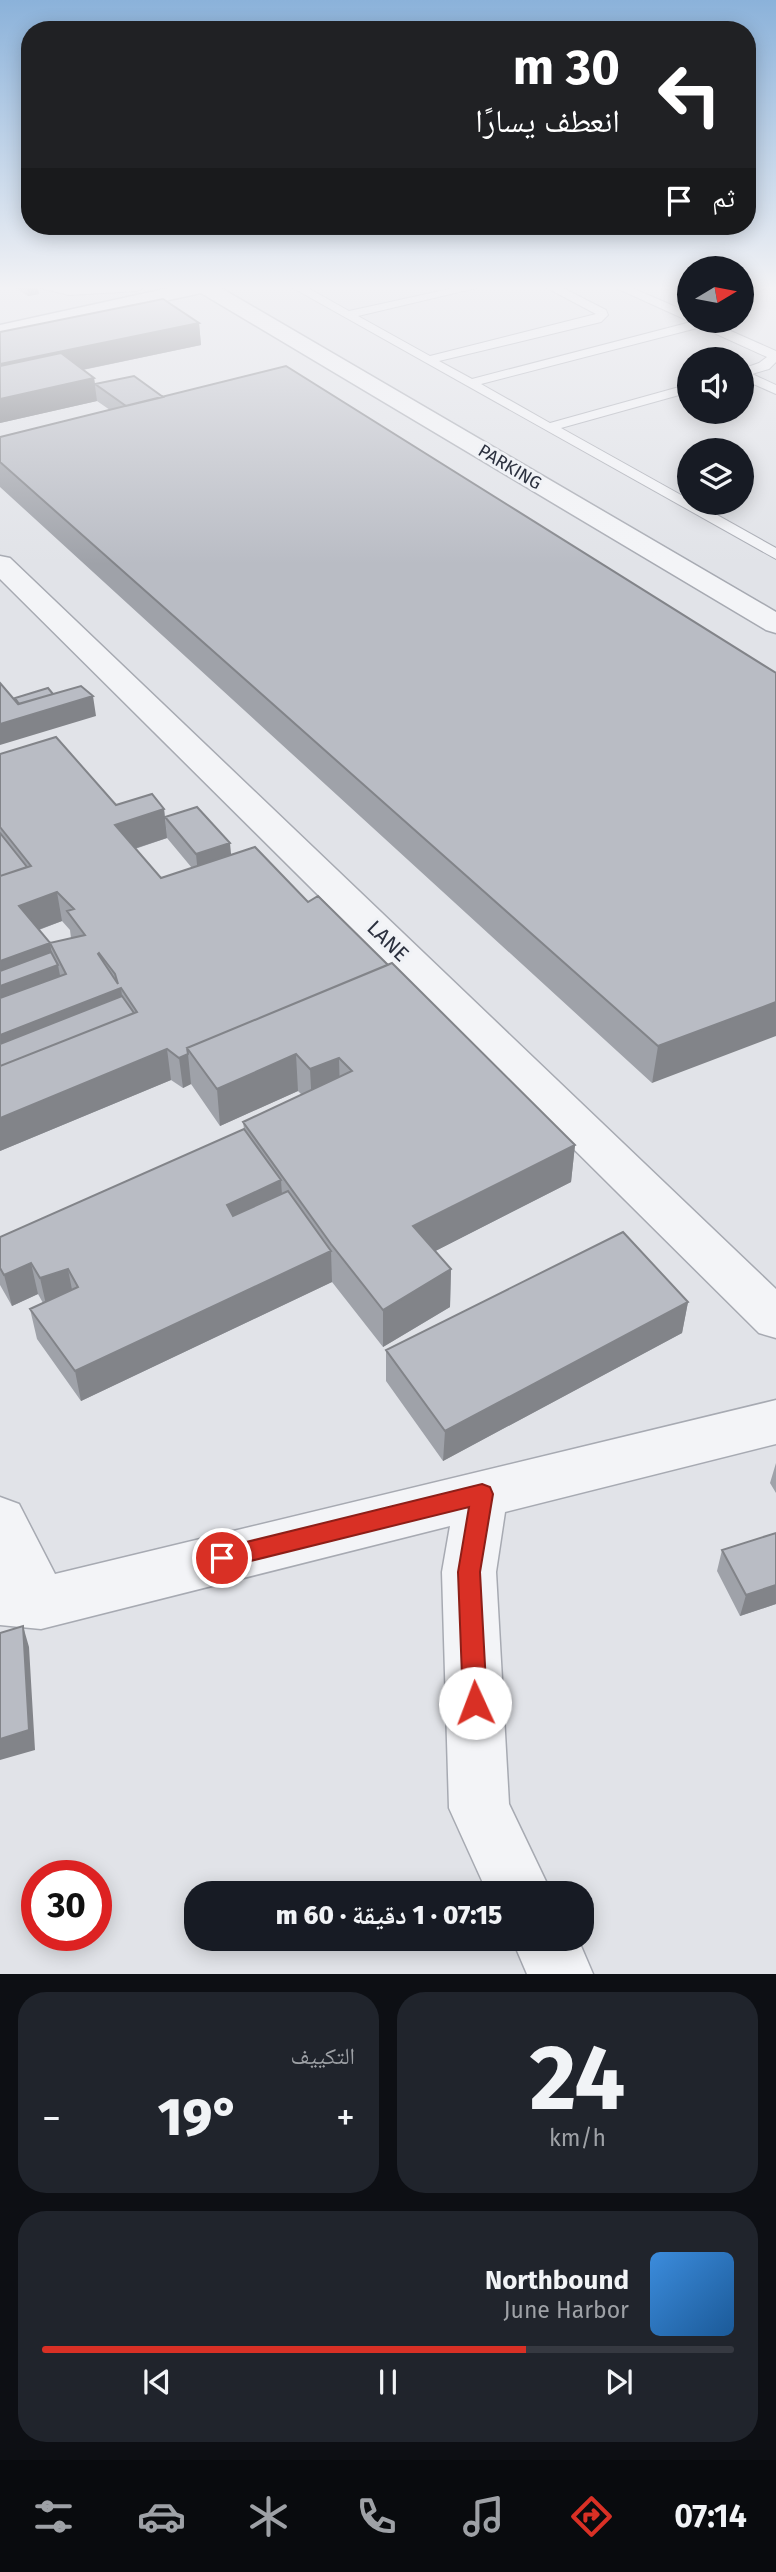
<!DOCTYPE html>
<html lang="ar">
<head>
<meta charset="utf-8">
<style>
  :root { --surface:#171b24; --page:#20242c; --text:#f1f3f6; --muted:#9ea1a6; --line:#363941; --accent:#d93025 }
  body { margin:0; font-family:"Fira Sans","Noto Naskh Arabic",sans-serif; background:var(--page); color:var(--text); direction:rtl; height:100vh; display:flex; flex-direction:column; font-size:26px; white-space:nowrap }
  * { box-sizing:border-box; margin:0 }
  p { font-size:23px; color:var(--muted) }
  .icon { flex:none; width:38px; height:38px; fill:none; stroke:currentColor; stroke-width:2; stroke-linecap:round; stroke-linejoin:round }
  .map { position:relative; height:1974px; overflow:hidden; direction:ltr }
  .panel { display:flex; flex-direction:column; gap:18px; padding:18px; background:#0d0f14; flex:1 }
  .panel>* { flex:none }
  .guide { position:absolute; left:21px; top:21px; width:735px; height:214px; border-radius:28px; box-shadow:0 4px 18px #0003; direction:rtl; background:#202124; color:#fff; overflow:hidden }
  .needle { width:46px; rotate:80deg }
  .tools { position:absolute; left:677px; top:256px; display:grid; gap:14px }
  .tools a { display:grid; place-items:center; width:77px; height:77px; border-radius:50%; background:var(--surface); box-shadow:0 4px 18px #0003; font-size:35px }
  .speed { position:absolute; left:21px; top:1860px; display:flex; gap:14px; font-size:35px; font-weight:700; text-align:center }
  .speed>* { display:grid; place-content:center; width:91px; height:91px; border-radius:50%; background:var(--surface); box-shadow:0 4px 18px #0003; line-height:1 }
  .speed .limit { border:10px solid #d22; background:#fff; color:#111 }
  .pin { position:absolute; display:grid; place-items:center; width:60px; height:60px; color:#fff; margin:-30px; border:4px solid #fff; border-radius:50%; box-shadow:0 2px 7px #0007 }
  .me { position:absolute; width:77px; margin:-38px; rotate:358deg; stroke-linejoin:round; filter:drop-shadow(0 0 5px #0008) }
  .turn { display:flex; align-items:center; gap:24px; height:147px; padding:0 21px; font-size:32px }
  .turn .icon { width:91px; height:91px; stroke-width:2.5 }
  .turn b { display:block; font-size:49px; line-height:60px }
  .then { display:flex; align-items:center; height:66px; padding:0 21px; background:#0003; gap:14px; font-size:26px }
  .big { font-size:52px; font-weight:800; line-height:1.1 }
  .panel .tile { flex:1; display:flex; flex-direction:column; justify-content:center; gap:10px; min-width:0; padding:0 24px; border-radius:28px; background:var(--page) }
  .panel .dial { align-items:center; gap:0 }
  .dial b { font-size:91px; line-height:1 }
  .song { display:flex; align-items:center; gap:21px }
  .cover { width:84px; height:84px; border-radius:10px; background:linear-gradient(135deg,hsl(210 70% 55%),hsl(210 70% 35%)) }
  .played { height:7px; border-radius:4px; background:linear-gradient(90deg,var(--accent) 70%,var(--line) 70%) }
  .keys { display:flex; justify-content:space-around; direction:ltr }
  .heat { display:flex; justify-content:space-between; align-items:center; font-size:38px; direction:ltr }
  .panel .tiles { flex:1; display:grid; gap:18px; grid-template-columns:1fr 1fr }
  .tile:last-child { grid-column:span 2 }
  .trip { position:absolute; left:184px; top:1881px; width:410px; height:70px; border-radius:28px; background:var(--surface); box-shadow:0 4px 18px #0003; font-weight:800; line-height:70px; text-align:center; direction:rtl }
  .dock { display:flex; height:112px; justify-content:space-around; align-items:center; background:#090b0e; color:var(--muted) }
  .dock .icon { width:49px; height:49px }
  .dock .active { color:var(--accent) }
  .dock b { font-size:32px; color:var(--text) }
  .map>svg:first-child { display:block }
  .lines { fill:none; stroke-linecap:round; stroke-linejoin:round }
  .service-casing { stroke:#a7aab2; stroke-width:2 }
  .minor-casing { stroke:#a7aab2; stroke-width:3 }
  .service { fill:#f3f4f7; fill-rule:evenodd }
  .minor { fill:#f3f4f7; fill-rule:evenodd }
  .wall { fill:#9fa2a9; fill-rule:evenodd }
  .shaded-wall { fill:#828489 }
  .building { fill:#b9bcc4; stroke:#828489; stroke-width:2; fill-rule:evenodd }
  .route { fill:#d93025; stroke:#8d1f18; stroke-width:2 }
  .labels { text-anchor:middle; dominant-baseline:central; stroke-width:6; stroke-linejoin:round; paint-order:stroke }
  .far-street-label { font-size:18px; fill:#2b303e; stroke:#f0f2f6 }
  .street-label { font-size:21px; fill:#2b303e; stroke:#f0f2f6 }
</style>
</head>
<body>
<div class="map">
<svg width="776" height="1974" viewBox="0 0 776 1974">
  <rect width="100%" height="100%" fill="#e1e3e8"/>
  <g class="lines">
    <defs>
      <path id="service" d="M41,288H143L137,291L69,295Z
        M293,288H308L349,311L454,288H476L358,316L430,356L596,314L547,288H563L606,310L608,315L601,322L439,361L472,379L691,322L616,288H632L690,313V320H706L776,351V362L769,369L752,374L776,385V394L742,379V369L759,363L767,357L701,327L481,384L550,423L690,384V392L561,428L690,500V502H694L776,548V559Z
        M764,288L762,290L742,295V289Z"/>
      <path id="minor" d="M169,288H221L776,612V633L766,630L201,293L0,337V325Z
        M0,556L10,558L776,1289V1338L759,1333L0,579Z
        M776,1400V1444L505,1512L496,1572L509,1804L552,1894H488L449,1808L442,1572L450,1526L41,1629L0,1625V1497L19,1504L55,1574Z
        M512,1939H578L593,1974H527Z"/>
    </defs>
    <use href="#service" class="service-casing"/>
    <use href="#minor" class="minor-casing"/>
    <use href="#service" class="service"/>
    <use href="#minor" class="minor"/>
  </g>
  <path class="wall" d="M15,288H38L39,294L28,296Z
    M199,323L201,345L83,370L94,378L95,384L163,397L776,673L652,1083L0,487V437L110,410L97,401L0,423V332Z
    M0,754L116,805L164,809L167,838L135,849L161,878L192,868L167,838L165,817L231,855L308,902L388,965L575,1145L571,1182L435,1251L451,1269L450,1307L383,1347L332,1282L81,1401L37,1339L30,1309L43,1303L38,1294L12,1306L0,1285V1237L244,1129L243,1122L302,1095L298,1091L220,1126L191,1084L183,1088L171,1080L0,1151ZM62,921L70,930L71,938L50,943L39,930Z
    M688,1302L682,1333L443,1461L386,1381V1350Z
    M776,1463V1493L770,1483Z
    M776,1533V1604L740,1616L717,1571L722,1550Z"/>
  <path class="shaded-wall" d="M27,288H38L39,294L28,296Z
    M199,323L201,345L0,387V364Z
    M94,378L97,401L0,423V399Z
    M93,696L96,716L0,745V724Z
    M164,809L167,838L118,854L115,825Z
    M230,843L232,864L198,875L196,854Z
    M57,892L62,921L24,935L19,906Z
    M50,943L54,966L58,965L62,986L0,1009V961Z
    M121,988L125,1018L0,1068V1035Z
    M776,1002V1036L652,1083L658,1046Z
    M167,1049L171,1080L0,1151V1118Z
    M188,1054L191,1084L183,1088L179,1058Z
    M296,1054L298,1091L220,1126L217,1089Z
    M339,1058L340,1095L312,1106L310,1069Z
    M575,1145L571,1182L412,1263L413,1226Z
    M281,1180L283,1210L230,1236L227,1205Z
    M331,1251L332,1282L81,1401L75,1371Z
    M31,1263L38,1294L12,1306L4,1275Z
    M68,1269L74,1300L47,1309L40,1278Z
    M451,1269L450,1307L383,1347V1310Z
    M688,1302L682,1333L443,1461L445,1431Z
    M776,1585V1604L740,1616L746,1595Z
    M23,1626L29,1647L35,1750L0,1760V1739Z"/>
  <path class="building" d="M163,299L199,323L0,364V332Z
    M61,353L94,378L0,399V366Z
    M286,366L776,673V1002L658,1046L0,462V437Z
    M134,376L163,397L126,406L95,384Z
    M0,683L18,704L81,686L93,696L0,724Z
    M48,688L53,694L19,704L15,698Z
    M56,737L116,805L152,794L164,809L115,825L161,878L255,847L308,902L318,896L388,965L187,1048L188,1054L179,1058L167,1049L0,1118V1066L137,1012L121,988L0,1035V998L66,974L50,943L0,961V876L31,866L0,827V754ZM57,892L74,909L67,911L85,935L50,943L19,906ZM99,953L115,974L118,984L98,954Z
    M197,807L230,843L196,854L165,817Z
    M0,833L27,867L0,876Z
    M51,952L58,965L0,986V971Z
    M392,963L575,1145L413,1226L451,1269L383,1310L331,1244L243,1122L352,1071L339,1058L310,1069L296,1054L217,1089L187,1048Z
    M122,996L134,1013L0,1066V1044Z
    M244,1129L281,1180L227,1205L233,1216L288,1191L331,1251L75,1371L30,1309L78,1287L68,1269L40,1278L31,1263L4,1275L0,1268V1237Z
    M623,1232L688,1302L445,1431L386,1350Z
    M776,1533V1585L746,1595L722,1550Z
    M23,1626L29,1730L0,1739V1633Z"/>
  <linearGradient id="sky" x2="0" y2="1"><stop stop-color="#8bb2da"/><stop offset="0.51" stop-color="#f2f2f5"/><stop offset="1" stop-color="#f2f2f5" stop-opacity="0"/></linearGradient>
  <rect width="776" height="564" fill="url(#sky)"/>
  <path class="route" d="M482,1484L490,1487L493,1494L480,1572L487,1703L483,1711L475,1715L466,1711L463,1703L458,1572L469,1507L222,1568L215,1565L211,1558L215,1551L222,1548Z"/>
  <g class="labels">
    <g class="far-street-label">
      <text transform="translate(510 467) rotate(31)">PARKING</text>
    </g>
    <g class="street-label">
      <text transform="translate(388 941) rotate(44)">LANE</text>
    </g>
  </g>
</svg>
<div class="tools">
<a><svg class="needle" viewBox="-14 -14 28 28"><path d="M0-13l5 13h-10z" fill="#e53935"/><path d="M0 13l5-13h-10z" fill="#9ea1a6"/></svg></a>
<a><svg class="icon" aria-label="sound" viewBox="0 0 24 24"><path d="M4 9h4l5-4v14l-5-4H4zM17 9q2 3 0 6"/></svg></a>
<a><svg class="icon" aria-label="layers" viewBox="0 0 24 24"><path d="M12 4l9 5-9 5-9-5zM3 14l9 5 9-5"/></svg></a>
</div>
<div class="speed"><div class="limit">30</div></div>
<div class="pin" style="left:222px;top:1558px;background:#d93025"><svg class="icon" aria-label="arrive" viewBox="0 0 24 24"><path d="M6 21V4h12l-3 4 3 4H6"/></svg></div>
<svg class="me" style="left:475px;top:1703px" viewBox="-20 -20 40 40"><circle r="19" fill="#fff"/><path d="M0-13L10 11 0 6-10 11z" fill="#d93025"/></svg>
<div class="trip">07:15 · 1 دقيقة · 60 m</div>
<div class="guide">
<div class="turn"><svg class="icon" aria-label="left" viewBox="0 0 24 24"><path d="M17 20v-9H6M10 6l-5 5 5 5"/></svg><div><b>30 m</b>انعطف يسارًا</div></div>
<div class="then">ثم<svg class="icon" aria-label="arrive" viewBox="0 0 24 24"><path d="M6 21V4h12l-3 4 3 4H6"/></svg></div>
</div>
</div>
<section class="panel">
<div class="tiles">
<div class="tile dial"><b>24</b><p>km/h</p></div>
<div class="tile"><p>التكييف</p>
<div class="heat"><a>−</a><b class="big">19°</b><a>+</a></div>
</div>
<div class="tile">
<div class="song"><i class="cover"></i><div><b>Northbound</b><p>June Harbor</p></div></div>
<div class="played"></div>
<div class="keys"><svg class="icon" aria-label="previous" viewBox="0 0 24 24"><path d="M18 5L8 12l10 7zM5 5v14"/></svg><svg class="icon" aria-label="pause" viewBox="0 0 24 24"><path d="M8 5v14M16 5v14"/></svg><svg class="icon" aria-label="next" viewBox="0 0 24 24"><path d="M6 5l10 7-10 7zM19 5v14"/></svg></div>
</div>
</div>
</section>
<nav class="dock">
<b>07:14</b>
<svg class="icon active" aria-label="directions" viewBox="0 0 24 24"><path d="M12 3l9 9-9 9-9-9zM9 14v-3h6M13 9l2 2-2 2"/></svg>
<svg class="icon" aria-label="music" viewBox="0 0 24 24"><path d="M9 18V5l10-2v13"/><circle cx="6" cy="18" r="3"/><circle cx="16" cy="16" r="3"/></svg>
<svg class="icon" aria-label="phone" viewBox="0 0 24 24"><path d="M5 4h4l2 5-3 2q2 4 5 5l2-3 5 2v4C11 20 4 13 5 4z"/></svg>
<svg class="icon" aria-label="climate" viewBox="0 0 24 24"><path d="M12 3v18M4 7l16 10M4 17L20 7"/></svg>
<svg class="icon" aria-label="car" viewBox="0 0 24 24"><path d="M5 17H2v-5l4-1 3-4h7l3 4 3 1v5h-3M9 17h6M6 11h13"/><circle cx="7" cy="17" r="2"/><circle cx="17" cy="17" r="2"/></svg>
<svg class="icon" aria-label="filters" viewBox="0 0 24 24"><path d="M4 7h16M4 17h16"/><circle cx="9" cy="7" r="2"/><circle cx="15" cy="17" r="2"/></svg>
</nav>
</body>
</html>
